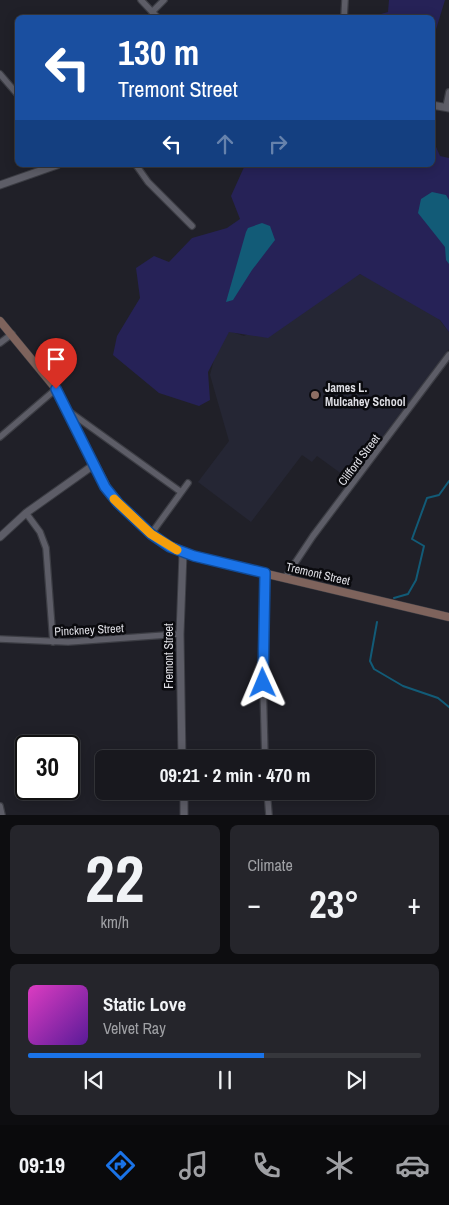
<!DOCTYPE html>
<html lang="en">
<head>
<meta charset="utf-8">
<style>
  :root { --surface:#18181e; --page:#25252b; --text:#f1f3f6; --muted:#9fa0a4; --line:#36373c; --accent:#1a73e8 }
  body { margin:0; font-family:"Archivo Narrow",sans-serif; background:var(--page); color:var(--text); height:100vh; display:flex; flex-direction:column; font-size:19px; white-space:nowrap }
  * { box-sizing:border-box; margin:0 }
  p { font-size:16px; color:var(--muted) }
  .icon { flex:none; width:28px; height:28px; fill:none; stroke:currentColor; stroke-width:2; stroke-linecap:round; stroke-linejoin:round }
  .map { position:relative; height:815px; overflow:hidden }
  .panel { display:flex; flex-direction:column; gap:10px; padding:10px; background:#0d0d10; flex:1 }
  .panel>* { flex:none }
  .top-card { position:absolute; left:15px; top:15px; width:420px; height:152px; border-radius:8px; box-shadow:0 2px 12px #0003,0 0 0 1px var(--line); background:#1a4fa0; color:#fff; overflow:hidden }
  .speed { position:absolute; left:15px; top:735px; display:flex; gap:10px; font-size:25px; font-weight:700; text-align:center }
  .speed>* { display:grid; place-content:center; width:65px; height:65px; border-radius:50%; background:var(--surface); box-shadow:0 2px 12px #0003,0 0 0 1px var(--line); line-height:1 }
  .speed .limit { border:2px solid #111; border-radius:8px; background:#fff; color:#111 }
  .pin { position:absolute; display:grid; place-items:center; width:42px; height:42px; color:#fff; margin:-51px -21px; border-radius:50% 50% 50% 0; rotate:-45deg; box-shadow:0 0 5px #0007 }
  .pin .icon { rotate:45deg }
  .me { position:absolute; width:55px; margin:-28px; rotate:359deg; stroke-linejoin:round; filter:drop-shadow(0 0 4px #0008) }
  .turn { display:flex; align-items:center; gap:18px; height:105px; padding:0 20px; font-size:22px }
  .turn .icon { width:65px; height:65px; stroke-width:2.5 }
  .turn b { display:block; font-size:35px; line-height:42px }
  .lanes { display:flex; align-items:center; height:48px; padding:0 20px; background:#0003; justify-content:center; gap:25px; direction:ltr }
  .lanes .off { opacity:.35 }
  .big { font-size:38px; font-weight:700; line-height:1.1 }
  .panel .tile { flex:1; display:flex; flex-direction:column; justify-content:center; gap:8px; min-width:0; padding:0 18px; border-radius:8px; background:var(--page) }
  .panel .dial { align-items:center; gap:0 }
  .dial b { font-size:65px; line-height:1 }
  .song { display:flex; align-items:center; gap:15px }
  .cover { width:60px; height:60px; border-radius:8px; background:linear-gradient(135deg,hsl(310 70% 55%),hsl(270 70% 35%)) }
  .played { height:5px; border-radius:2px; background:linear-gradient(90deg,var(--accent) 60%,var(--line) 60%) }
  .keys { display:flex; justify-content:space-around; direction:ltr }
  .heat { display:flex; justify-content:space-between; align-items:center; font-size:28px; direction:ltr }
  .panel .tiles { flex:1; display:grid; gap:10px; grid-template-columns:1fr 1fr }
  .tile:last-child { grid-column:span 2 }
  .trip { position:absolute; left:95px; top:750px; width:280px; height:50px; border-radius:8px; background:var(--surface); box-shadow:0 2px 12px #0003,0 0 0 1px var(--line); font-weight:700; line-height:50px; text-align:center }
  .tab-bar { display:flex; height:80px; justify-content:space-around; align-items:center; background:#0a0a0c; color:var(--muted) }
  .tab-bar .icon { width:35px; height:35px }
  .tab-bar .active { color:var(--accent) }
  .tab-bar b { font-size:22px; color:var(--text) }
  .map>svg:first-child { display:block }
  .built { fill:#252634 }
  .green { fill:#262257 }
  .water { fill:#125b77 }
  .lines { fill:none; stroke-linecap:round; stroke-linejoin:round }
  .stream { stroke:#125b77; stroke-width:2 }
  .minor-casing { stroke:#3c3d44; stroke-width:8 }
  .tertiary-casing { stroke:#3c3d44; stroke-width:9 }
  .secondary-casing { stroke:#3c3d44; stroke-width:9 }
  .minor { stroke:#5d5d67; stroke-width:5.5 }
  .tertiary { stroke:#5d5d67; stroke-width:7 }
  .secondary { stroke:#7e635c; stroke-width:8 }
  .route-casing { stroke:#114b97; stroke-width:12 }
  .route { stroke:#1a73e8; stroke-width:9 }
  .slow { stroke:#f59e0b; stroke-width:9 }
  .education-dot { fill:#8d6e63; stroke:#0a0a0e; stroke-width:2 }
  .labels { text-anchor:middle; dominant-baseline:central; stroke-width:5; stroke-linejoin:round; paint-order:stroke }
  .poi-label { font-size:12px; font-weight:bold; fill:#dfdfe5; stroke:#0a0a0e; text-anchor:start }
  .street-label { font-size:12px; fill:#dfdfe5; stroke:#0a0a0e }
</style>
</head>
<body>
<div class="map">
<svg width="449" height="815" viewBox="0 0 449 815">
  <rect width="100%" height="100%" fill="#202028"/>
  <path class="built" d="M360,274L430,308L449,332V349L350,480L317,456L312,462L302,455L251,522L198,482L229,441L210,375L216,352L229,331L244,336L307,306Z"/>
  <path class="green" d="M389,0H445L434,36L432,18L381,17V14L388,12Z
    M433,140L440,156L449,158V332L440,320L360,274L268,338L229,332L208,372L210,400L199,406L159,393L113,355L117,336L140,298L136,268L154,256L169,262L192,238L227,228L240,219L231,196L245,165H432Z"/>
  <path class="water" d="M432,192L446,195L449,200V264L446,260L445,247L418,213L421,199Z
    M262,223L270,226L275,240L252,270L233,300L226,302L246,232L248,228Z"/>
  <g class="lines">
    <path class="stream" d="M394,598L408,594L416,580L424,546L412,539L427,498L439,495L449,481
      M377,622L370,661L374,669L403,686L438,698L449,707"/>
    <defs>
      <path id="minor" d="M141,0L158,18
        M152,12L164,0
        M344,18L345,0
        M0,74L18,95
        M446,107L449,92
        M136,165L148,182L192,226
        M0,343L12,334
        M67,410L181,492
        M0,437L56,389
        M26,513L40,532L46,548L53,642
        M151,534L188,483
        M265,573L262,646L265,759
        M285,578L313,536L449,355
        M0,639L68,642L180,634
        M267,791L269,815
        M0,806L2,815"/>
      <path id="tertiary" d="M432,105L449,108
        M0,185L57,165
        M0,537L26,513L95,464
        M182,759L180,634L183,553
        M184,791V815"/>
      <path id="secondary" d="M0,321L56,389L111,495L133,518L160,541L199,558L449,617"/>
    </defs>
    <use href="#minor" class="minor-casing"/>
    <use href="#tertiary" class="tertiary-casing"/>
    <use href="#secondary" class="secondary-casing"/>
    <use href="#minor" class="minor"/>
    <use href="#tertiary" class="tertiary"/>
    <use href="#secondary" class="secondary"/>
  </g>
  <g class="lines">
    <defs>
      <path id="route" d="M56,389L105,487L118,503L151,534L170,547L194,556L265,573L263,683"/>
    </defs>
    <use href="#route" class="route-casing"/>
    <use href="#route" class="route"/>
    <path class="slow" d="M114,499L151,534L177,550"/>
  </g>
  <circle class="education-dot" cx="315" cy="395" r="5"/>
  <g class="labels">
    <g class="poi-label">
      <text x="325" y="388">James L.<tspan x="325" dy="14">Mulcahey School</tspan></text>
    </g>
    <g class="street-label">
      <text transform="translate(359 460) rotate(-53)">Clifford Street</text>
      <text transform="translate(318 574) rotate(13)">Tremont Street</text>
      <text transform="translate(89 630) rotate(-3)">Pinckney Street</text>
      <text transform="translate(169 656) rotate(-90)">Fremont Street</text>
    </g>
  </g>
</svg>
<div class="speed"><div class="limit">30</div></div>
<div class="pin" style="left:56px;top:389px;background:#d93025"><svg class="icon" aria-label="arrive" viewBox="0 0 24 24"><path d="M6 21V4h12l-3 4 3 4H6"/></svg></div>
<svg class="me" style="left:263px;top:683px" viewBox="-20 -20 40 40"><path d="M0-17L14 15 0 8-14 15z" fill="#1a73e8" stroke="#fff" stroke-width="4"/></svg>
<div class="trip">09:21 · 2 min · 470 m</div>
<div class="top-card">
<div class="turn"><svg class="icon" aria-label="left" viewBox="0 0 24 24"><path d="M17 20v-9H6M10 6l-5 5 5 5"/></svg><div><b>130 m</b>Tremont Street</div></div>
<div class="lanes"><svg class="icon" aria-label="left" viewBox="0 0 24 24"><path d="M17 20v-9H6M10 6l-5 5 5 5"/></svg><svg class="icon off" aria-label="ahead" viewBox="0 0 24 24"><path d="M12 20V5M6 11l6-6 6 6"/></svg><svg class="icon off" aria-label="right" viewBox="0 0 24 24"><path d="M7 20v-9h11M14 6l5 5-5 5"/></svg></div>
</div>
</div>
<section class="panel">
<div class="tiles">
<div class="tile dial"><b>22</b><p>km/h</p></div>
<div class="tile"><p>Climate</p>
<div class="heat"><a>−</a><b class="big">23°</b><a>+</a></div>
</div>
<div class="tile">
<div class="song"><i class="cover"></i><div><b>Static Love</b><p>Velvet Ray</p></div></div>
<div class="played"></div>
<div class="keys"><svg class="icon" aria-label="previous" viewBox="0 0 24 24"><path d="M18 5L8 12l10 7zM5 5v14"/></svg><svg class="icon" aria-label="pause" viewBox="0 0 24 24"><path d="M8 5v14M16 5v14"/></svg><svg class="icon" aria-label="next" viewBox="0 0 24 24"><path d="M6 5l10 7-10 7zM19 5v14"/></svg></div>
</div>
</div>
</section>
<nav class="tab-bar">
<b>09:19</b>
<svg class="icon active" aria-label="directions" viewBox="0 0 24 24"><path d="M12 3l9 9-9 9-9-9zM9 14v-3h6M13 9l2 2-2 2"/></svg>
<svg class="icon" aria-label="music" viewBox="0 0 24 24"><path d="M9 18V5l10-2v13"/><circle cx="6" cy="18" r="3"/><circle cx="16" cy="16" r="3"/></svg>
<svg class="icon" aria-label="phone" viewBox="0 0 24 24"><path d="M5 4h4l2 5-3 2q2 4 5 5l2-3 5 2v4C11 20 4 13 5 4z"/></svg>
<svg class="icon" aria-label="climate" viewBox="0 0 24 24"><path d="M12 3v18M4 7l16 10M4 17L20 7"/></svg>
<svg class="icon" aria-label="car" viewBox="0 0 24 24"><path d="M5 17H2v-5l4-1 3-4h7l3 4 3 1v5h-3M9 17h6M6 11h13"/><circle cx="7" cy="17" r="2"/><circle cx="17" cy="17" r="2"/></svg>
</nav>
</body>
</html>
